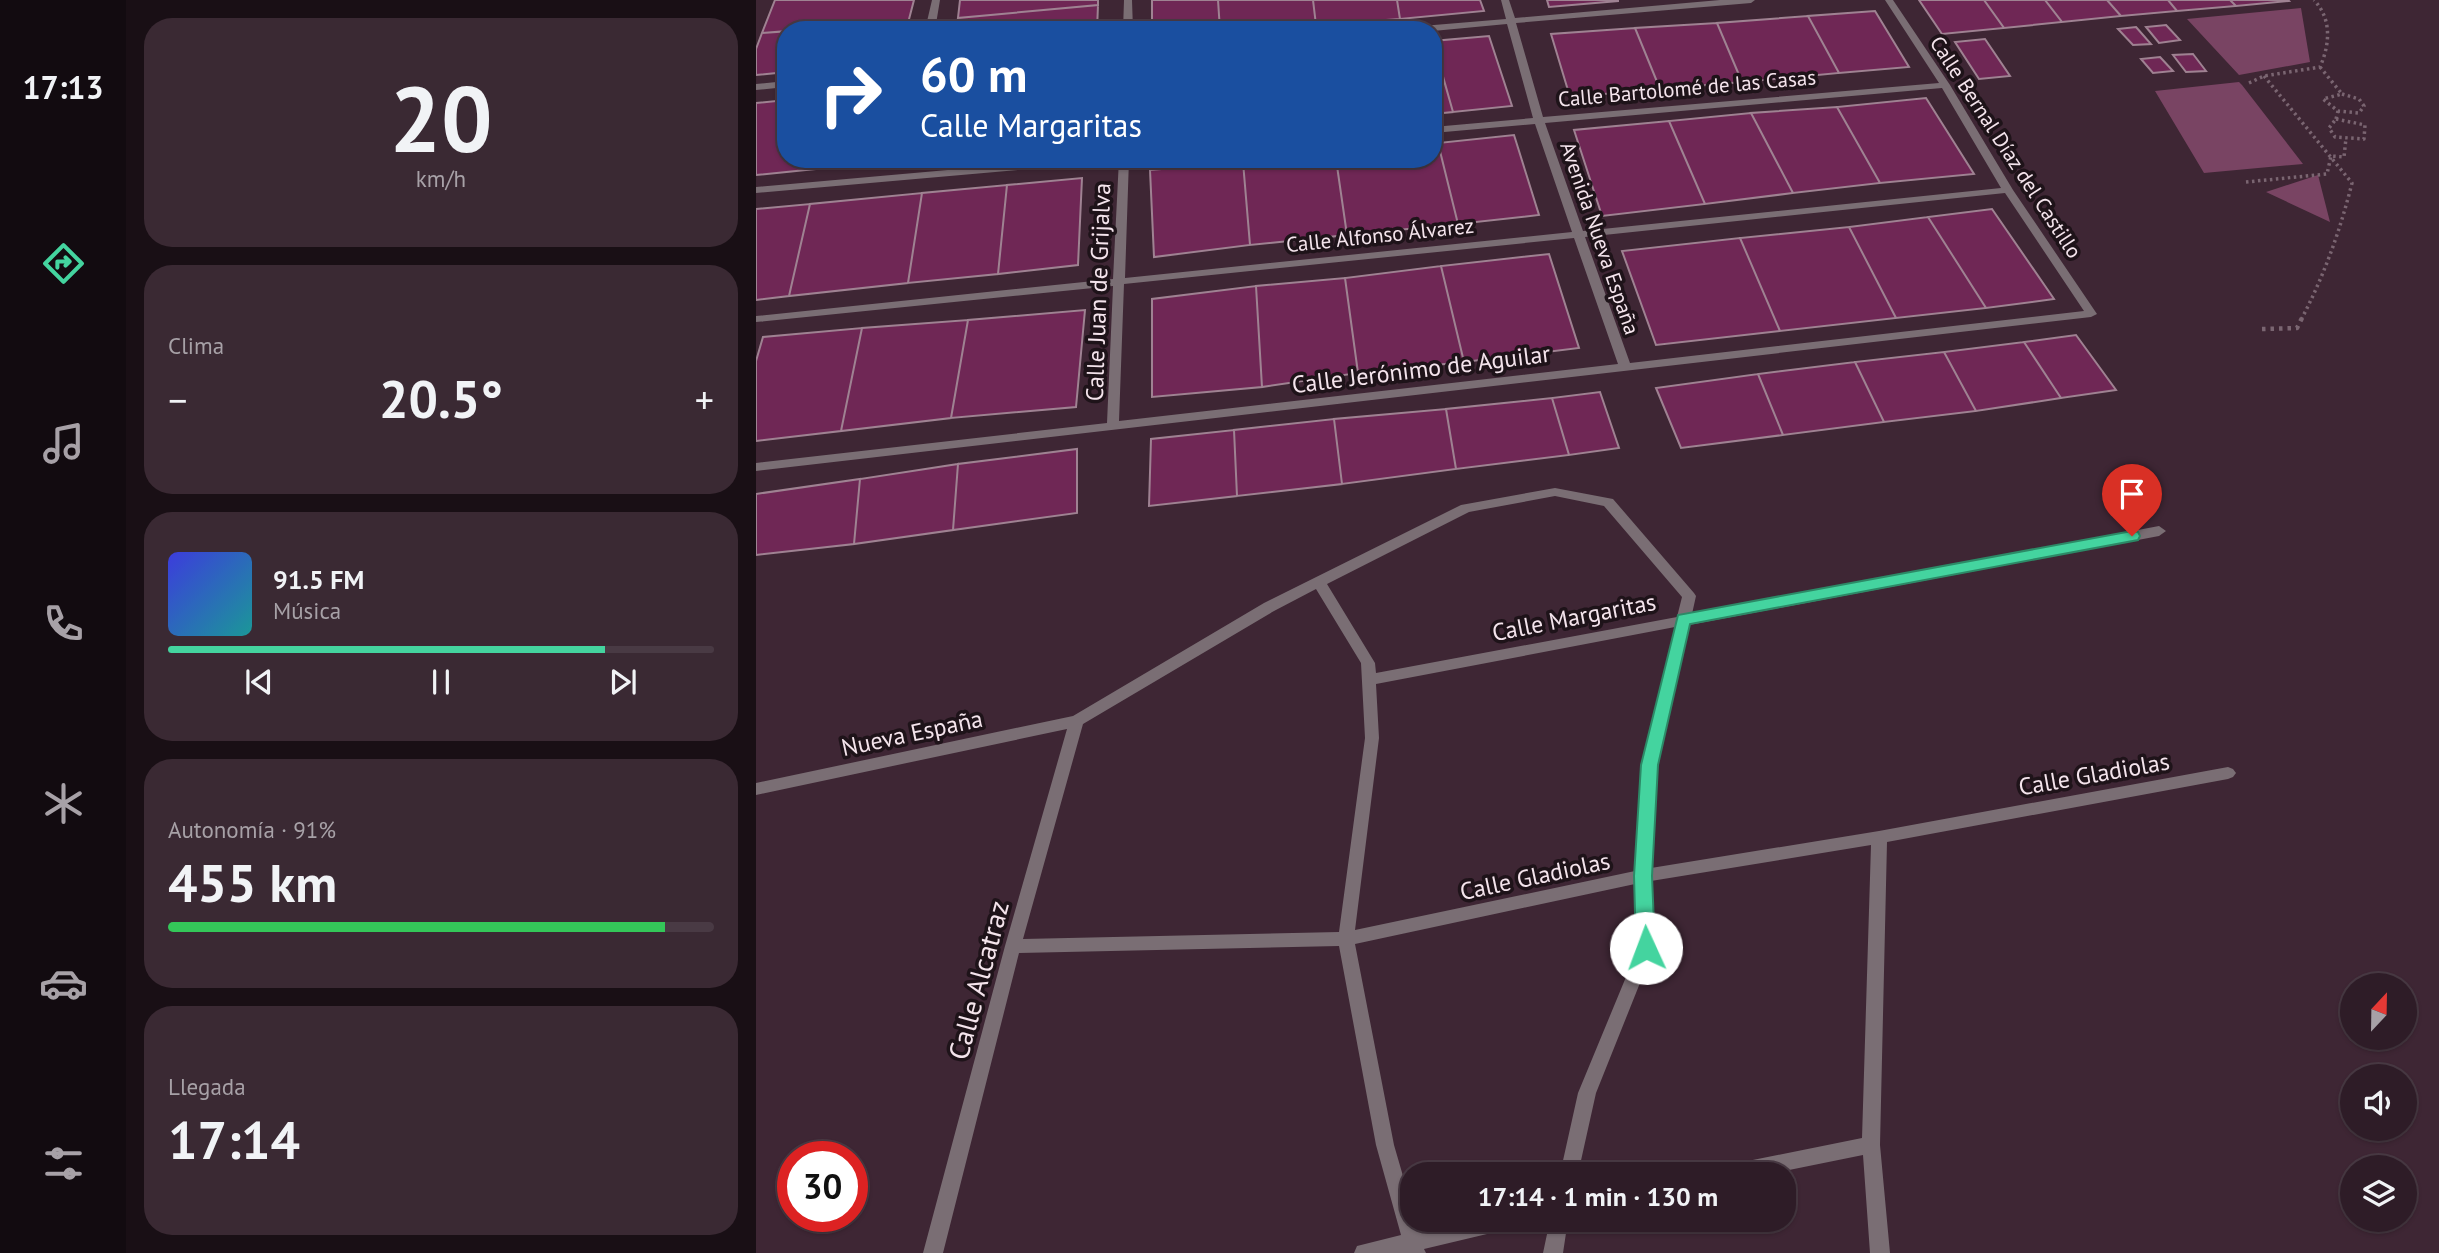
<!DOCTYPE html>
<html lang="es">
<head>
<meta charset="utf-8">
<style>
  :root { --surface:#2e1c27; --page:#3a2933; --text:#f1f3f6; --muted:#a7a1a7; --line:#493a44; --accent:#44d49f }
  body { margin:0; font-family:"PT Sans",sans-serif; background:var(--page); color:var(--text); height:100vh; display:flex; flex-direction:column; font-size:26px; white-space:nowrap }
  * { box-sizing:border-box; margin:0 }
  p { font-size:23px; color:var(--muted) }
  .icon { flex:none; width:38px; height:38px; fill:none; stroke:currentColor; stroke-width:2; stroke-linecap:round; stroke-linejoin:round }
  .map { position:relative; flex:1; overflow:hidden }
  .drawer { display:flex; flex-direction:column; gap:18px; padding:18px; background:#190f15; width:630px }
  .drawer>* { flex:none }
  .banner { position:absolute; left:21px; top:21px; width:665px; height:147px; border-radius:28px; box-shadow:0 2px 5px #0004,0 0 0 2px var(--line); background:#1a4fa0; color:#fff; overflow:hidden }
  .needle { width:46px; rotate:22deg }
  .buttons { position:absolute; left:1584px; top:973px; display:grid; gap:14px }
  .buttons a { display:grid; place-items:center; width:77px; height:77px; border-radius:50%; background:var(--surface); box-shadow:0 2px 5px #0004,0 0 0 2px var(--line); font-size:35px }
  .speed { position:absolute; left:21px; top:1141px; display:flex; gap:14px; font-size:35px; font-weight:700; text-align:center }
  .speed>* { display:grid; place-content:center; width:91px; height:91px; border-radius:50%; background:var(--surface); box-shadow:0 2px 5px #0004,0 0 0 2px var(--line); line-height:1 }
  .speed .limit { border:10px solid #d22; background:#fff; color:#111 }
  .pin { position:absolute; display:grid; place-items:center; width:60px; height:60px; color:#fff; margin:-72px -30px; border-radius:50% 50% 50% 0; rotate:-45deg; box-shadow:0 0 7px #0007 }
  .pin .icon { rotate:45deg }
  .me { position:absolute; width:77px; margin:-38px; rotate:358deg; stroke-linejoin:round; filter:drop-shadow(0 0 5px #0008) }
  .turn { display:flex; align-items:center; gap:24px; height:147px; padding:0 28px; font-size:32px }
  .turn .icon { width:91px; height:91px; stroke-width:2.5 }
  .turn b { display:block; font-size:49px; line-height:60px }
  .big { font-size:52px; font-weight:600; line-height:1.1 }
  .drawer .card { flex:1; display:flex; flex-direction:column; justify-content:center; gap:10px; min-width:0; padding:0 24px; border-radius:28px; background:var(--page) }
  .drawer .dial { align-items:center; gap:0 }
  .dial b { font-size:91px; line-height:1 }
  .song { display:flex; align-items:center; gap:21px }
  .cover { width:84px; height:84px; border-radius:10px; background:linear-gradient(135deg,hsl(240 70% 55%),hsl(180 70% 35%)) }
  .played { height:7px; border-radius:4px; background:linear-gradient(90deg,var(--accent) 80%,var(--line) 80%) }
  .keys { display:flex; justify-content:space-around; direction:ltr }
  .heat { display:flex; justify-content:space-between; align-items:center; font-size:38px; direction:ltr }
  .charge { height:10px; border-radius:5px; background:linear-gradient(90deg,#34c759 91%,var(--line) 0) }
  .trip { position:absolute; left:644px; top:1162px; width:396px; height:70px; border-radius:28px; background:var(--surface); box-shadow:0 2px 5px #0004,0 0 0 2px var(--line); font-weight:600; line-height:70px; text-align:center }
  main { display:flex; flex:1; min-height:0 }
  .tabs { display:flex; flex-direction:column; width:126px; justify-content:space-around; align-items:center; background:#120b10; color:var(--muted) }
  .tabs .icon { width:49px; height:49px }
  .tabs .current { color:var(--accent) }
  .tabs b { font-size:32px; color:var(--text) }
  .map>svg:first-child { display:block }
  .green { fill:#794463 }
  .building { fill:#6f2755; stroke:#9f8292; stroke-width:2 }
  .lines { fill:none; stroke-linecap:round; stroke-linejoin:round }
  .path-far1 { stroke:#7a6571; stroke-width:3.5; stroke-dasharray:2.5 3.5; stroke-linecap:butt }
  .path { stroke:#7a6571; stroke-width:4.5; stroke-dasharray:3.5 5; stroke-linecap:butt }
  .street { fill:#7a6e74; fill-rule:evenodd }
  .route { fill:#44d49f; stroke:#2c8a67; stroke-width:2 }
  .labels { text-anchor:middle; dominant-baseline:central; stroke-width:7; stroke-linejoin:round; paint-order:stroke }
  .far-street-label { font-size:21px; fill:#f4e4ec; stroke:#1e1319 }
  .street-label { font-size:24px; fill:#f4e4ec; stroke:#1e1319 }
  .near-street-label { font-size:28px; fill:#f4e4ec; stroke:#1e1319 }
</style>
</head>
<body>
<main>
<nav class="tabs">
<b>17:13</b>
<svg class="icon current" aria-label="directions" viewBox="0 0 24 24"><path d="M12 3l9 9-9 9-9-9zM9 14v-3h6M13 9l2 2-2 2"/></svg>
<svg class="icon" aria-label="music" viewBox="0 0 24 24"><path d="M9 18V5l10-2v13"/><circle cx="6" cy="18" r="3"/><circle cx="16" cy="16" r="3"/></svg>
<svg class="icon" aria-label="phone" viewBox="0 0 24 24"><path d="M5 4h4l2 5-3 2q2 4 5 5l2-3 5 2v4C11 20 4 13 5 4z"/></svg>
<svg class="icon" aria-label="climate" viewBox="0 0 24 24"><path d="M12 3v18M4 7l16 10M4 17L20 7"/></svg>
<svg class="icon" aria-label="car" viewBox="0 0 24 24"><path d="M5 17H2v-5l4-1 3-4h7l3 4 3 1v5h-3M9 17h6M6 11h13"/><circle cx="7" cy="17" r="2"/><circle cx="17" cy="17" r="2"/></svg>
<svg class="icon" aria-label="filters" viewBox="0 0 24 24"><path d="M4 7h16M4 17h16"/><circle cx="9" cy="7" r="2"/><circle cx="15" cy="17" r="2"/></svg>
</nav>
<section class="drawer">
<div class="card dial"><b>20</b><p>km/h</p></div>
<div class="card"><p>Clima</p>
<div class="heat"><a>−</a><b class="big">20.5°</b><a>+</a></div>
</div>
<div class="card">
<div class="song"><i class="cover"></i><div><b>91.5 FM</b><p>Música</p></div></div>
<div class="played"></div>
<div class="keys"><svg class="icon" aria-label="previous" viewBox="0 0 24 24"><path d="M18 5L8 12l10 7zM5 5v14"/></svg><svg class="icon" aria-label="pause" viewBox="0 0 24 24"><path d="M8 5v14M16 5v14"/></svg><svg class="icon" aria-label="next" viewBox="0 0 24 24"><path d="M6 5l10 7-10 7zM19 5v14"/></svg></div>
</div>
<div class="card"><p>Autonomía · 91%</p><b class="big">455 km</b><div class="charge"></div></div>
<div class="card"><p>Llegada</p><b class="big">17:14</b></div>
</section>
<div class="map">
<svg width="1683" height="1253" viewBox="0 0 1683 1253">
  <rect width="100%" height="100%" fill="#3e2634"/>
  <path class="green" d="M1545,8L1554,62L1483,75L1431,19Z
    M1483,82L1486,85L1547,164L1448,173L1399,91Z
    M1562,175L1574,222L1510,192Z"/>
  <path class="building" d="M19,0H158L152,23L6,33Z
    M204,0H342V5L202,18Z
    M396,0H462L464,30H396Z
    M462,0H557L560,25L464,30Z
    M557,0H641L644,19L560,25Z
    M641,0H724L728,11L644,19Z
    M791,0H862V1L793,7Z
    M1163,0H1228L1248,28L1186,34Z
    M1228,0H1289L1306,22L1248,28Z
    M1289,0H1351L1365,16L1306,22Z
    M1351,0H1412L1421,11L1365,16Z
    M1412,0H1474L1480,6L1421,11Z
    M1474,0H1532L1533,1L1480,6Z
    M342,5L341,30H200L202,18Z
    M1119,11L1153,67L1083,73L1052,16Z
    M1052,16L1083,73L986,82L961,23Z
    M152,23L150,30H53Z
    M961,23L986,82L904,89L879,28Z
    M1410,25L1424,40L1403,43L1390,27Z
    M1380,27L1395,44L1377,45L1362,29Z
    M879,28L904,89L814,97L795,34Z
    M30,31V72L0,75V49L6,33Z
    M733,36L756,106L697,112L677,41Z
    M1229,39L1254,76L1223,79L1199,42Z
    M677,42L697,112L677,114Z
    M1437,54L1450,71L1430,72L1417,55Z
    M1404,57L1417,71L1397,73L1385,59Z
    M1170,98L1218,174L1124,183L1081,107Z
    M30,100V159H81L79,167L0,175V103Z
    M1081,107L1124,183L1037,193L995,113Z
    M995,113L1037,193L949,204L913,121Z
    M913,121L949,204L846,216L818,130Z
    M758,135L783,215L702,224L682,143Z
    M677,143H682L702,224L591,235L580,159H677Z
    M81,159H172L171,163L79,167Z
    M522,159H580L591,235L494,245L487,162Z
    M487,162L494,245L398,257L394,170Z
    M326,178L322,265L242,274L251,185Z
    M251,185L242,274L152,283L166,193Z
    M166,193L152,283L33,296L54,204Z
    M54,204L33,296L0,300V209Z
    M1236,209L1298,299L1230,308L1172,217Z
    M1172,217L1230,308L1140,318L1093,227Z
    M1093,227L1140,318L1024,331L984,238Z
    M984,238L1024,331L900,345L866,251Z
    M793,254L823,348L708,362L685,266Z
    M685,266L708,362L602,373L589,278Z
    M589,278L602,373L506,387L500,286Z
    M500,286L506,387L396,397V299Z
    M329,310L320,407L195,418L212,320Z
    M212,320L195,418L85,431L106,328Z
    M106,328L85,431L0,441V361L7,337Z
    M1320,335L1360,390L1305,398L1268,342Z
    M1268,342L1305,398L1220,411L1188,352Z
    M1188,352L1220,411L1128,422L1099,362Z
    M1099,362L1128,422L1027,435L1002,374Z
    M1002,374L1027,435L925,448L900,388Z
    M844,392L863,448L813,455L796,398Z
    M796,398L813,455L700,469L690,409Z
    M690,409L700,469L586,484L578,419Z
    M578,419L586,484L481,496L478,430Z
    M478,430L481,496L393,506L395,439Z
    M321,449V513L197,530L202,464Z
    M202,464L197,530L98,544L104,479Z
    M104,479L98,544L0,555V494Z"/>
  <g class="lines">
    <path class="path-far1" d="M1564,67L1586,94
      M1508,76L1596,183C1584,231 1568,276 1545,320
      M1493,83L1508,76L1564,67C1574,44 1576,19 1558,0
      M1586,94L1603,99L1608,106L1603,113L1582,111L1567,99Z
      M1580,119L1609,125L1608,139L1579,137L1573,128Z
      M1580,119L1582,111
      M1490,182L1571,174L1575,156L1588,157L1590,138"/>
    <path class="path" d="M1506,329L1541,328L1546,318"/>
    <path class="street" d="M176,0H184L179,30H169Z
      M368,0H376L377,30H367Z
      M745,0H753L759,18L964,0H999L995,3L760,23L787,117L1183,83L1129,0H1137L1194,85L1257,190L1341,314L1335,317L0,471V463L351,423L357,286L0,322V316L357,279L363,159H373L369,278L816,232L779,124L677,133V127L777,118L751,24L677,31L650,30L654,27L750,19ZM1186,88L1245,188L827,231L789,123ZM1249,193L1328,311L874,363L829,237ZM818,238L862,364L363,421L368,284Z
      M30,81V87L0,90V84Z
      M314,159H357L352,162L0,193V187Z
      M799,488L857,499L938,593L940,596L936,614L1403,526L1410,531L1403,536L933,625L902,765L895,868L1123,831L1472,767L1477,769L1480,773L1477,777L1472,779L1131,842L1124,1145L1134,1253H1114L1107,1155L1014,1174H963L966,1168L972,1165L1106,1138L1115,845L895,881L898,948L840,1093L822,1174H804L822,1093L882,948L879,884L599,944L638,1145L656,1207V1220H660L663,1231L713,1220H761L759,1226L752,1229L668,1249L670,1253H598L601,1246L645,1235L620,1145L583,946L263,953L187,1253H167L249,946L311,729L0,795V783L317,716L508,603L705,505ZM799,496L848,506L926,597L921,617L620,673L619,663L571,584L713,512ZM560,589L605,663L609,738L583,932L267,939L327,724L518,611ZM919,627L886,765L879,871L599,930L623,738L620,684Z
      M794,1220H812L807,1253H787Z"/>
  </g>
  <path class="route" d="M1376,531L1382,532L1384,536L1382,540L934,624L902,765L896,876L899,948L896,954L890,956L883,954L880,948L878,876L885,765L922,615Z"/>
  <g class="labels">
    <g class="far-street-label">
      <text transform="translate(931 88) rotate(-5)">Calle Bartolomé de las Casas</text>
      <text transform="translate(1250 147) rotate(57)">Calle Bernal Díaz del Castillo</text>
      <text transform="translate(624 235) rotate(-6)">Calle Alfonso Álvarez</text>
      <text transform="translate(844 238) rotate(71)">Avenida Nueva España</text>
    </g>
    <g class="street-label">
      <text transform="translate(342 292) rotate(-88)">Calle Juan de Grijalva</text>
      <text transform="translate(665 369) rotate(-7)">Calle Jerónimo de Aguilar</text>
      <text transform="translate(818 617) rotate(-11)">Calle Margaritas</text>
      <text transform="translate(156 733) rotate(-12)">Nueva España</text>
      <text transform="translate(1338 774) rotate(-10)">Calle Gladiolas</text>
      <text transform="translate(779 876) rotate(-12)">Calle Gladiolas</text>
    </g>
    <g class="near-street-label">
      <text transform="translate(222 980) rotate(-75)">Calle Alcatraz</text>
    </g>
  </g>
</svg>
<div class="buttons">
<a><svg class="needle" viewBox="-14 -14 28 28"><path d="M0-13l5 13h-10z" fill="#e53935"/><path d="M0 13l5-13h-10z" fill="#a7a1a7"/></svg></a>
<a><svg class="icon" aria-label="sound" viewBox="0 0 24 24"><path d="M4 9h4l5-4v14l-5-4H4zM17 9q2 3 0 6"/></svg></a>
<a><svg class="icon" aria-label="layers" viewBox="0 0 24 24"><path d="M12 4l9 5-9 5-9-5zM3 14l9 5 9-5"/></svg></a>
</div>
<div class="speed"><div class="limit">30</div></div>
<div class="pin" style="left:1376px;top:536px;background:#d93025"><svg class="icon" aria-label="arrive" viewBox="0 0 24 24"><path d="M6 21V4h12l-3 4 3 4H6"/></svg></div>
<svg class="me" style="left:890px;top:948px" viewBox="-20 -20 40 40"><circle r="19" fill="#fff"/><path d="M0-13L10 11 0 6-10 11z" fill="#44d49f"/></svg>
<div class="trip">17:14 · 1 min · 130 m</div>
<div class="banner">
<div class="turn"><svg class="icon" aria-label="right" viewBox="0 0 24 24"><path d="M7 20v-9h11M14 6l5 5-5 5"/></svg><div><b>60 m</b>Calle Margaritas</div></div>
</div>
</div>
</main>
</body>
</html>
